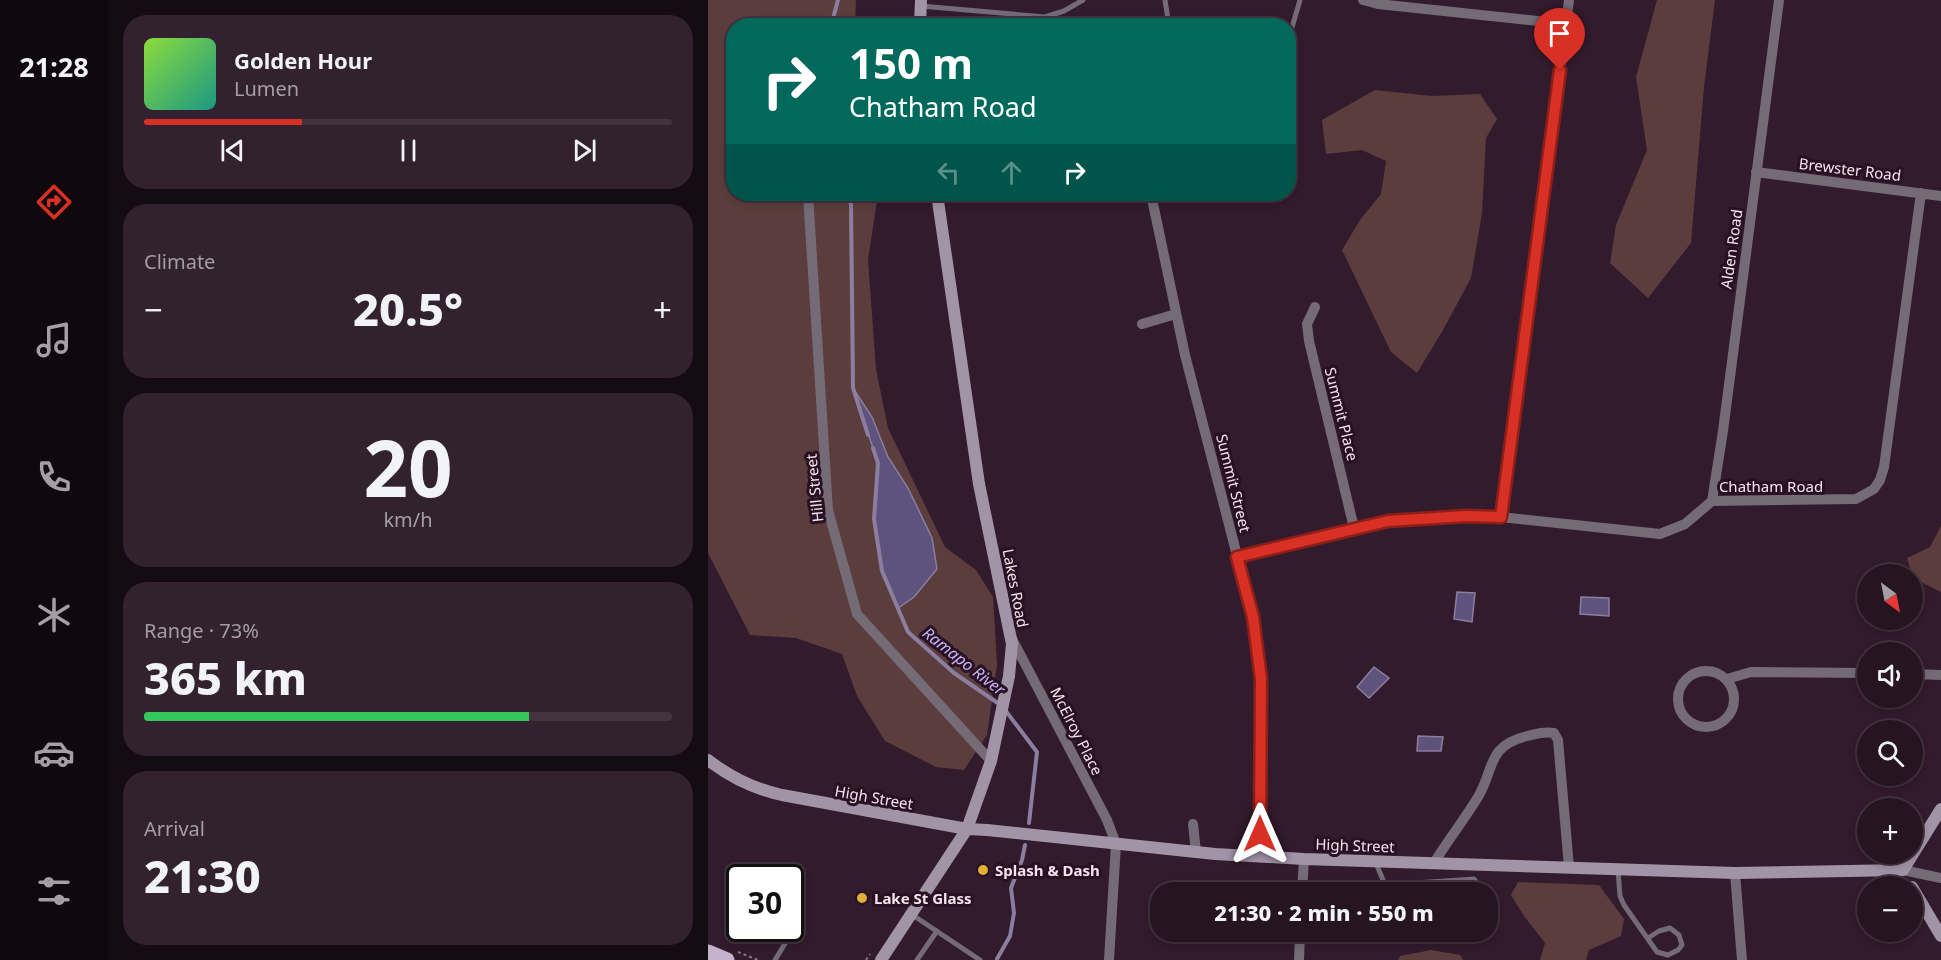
<!DOCTYPE html>
<html lang="en">
<head>
<meta charset="utf-8">
<style>
  :root { --surface:#261421; --page:#32212e; --text:#f1f3f6; --muted:#a49ea5; --line:#42333f; --accent:#d93025 }
  body { margin:0; font-family:"Noto Sans",sans-serif; background:var(--page); color:var(--text); height:100vh; display:flex; flex-direction:column; font-size:22px; white-space:nowrap }
  * { box-sizing:border-box; margin:0 }
  p { font-size:20px; color:var(--muted) }
  .icon { flex:none; width:33px; height:33px; fill:none; stroke:currentColor; stroke-width:2; stroke-linecap:round; stroke-linejoin:round }
  .map { position:relative; flex:1; overflow:hidden }
  .side { display:flex; flex-direction:column; gap:15px; padding:15px; background:#150b12; width:600px }
  .side>* { flex:none }
  .banner { position:absolute; left:18px; top:18px; width:570px; height:183px; border-radius:24px; box-shadow:0 3px 9px #0003,0 0 0 2px var(--line); background:#00695c; color:#fff; overflow:hidden }
  .needle { width:39px; rotate:148deg }
  .tools { position:absolute; left:1149px; top:564px; display:grid; gap:12px }
  .tools a { display:grid; place-items:center; width:66px; height:66px; border-radius:50%; background:var(--surface); box-shadow:0 3px 9px #0003,0 0 0 2px var(--line); font-size:30px }
  .speed { position:absolute; left:18px; top:864px; display:flex; gap:12px; font-size:30px; font-weight:700; text-align:center }
  .speed>* { display:grid; place-content:center; width:78px; height:78px; border-radius:50%; background:var(--surface); box-shadow:0 3px 9px #0003,0 0 0 2px var(--line); line-height:1 }
  .speed .limit { border:3px solid #111; border-radius:9px; background:#fff; color:#111 }
  .pin { position:absolute; display:grid; place-items:center; width:51px; height:51px; color:#fff; margin:-62px -26px; border-radius:50% 50% 50% 0; rotate:-45deg; box-shadow:0 0 6px #0007 }
  .pin .icon { rotate:45deg }
  .me { position:absolute; width:66px; margin:-33px; rotate:0deg; stroke-linejoin:round; filter:drop-shadow(0 0 4px #0008) }
  .turn { display:flex; align-items:center; gap:21px; height:126px; padding:0 24px; font-size:27px }
  .turn .icon { width:78px; height:78px; stroke-width:2.5 }
  .turn b { display:block; font-size:42px; line-height:51px }
  .lanes { display:flex; align-items:center; height:57px; padding:0 24px; background:#0003; justify-content:center; gap:30px; direction:ltr }
  .lanes .off { opacity:.35 }
  .big { font-size:45px; font-weight:800; line-height:1.1 }
  .side .card { flex:1; display:flex; flex-direction:column; justify-content:center; gap:9px; min-width:0; padding:0 21px; border-radius:24px; background:var(--page) }
  .side .dial { align-items:center; gap:0 }
  .dial b { font-size:78px; line-height:1 }
  .song { display:flex; align-items:center; gap:18px }
  .cover { width:72px; height:72px; border-radius:9px; background:linear-gradient(135deg,hsl(90 70% 55%),hsl(170 70% 35%)) }
  .played { height:6px; border-radius:3px; background:linear-gradient(90deg,var(--accent) 30%,var(--line) 30%) }
  .keys { display:flex; justify-content:space-around; direction:ltr }
  .heat { display:flex; justify-content:space-between; align-items:center; font-size:33px; direction:ltr }
  .charge { height:9px; border-radius:4px; background:linear-gradient(90deg,#34c759 73%,var(--line) 0) }
  .trip { position:absolute; left:442px; top:882px; width:348px; height:60px; border-radius:24px; background:var(--surface); box-shadow:0 3px 9px #0003,0 0 0 2px var(--line); font-weight:800; line-height:60px; text-align:center }
  main { display:flex; flex:1; min-height:0 }
  .tab-bar { display:flex; flex-direction:column; width:108px; justify-content:space-around; align-items:center; background:#0f080d; color:var(--muted) }
  .tab-bar .icon { width:42px; height:42px }
  .tab-bar .selected { color:var(--accent) }
  .tab-bar b { font-size:27px; color:var(--text) }
  .map>svg:first-child { display:block }
  .green { fill:#5c3d3d; fill-rule:evenodd }
  .water { fill:#5e537d; stroke:#8b7e9f; stroke-width:1.5 }
  .lines { fill:none; stroke-linecap:round; stroke-linejoin:round }
  .stream { stroke:#8b7e9f; stroke-width:4 }
  .path { stroke:#897583; stroke-width:2; stroke-dasharray:3 3; stroke-linecap:butt }
  .lane { stroke:#746b77; stroke-width:5 }
  .street { stroke:#746b77; stroke-width:10 }
  .secondary { stroke:#a294a7; stroke-width:12 }
  .primary { stroke:#c5b3cc; stroke-width:15 }
  .route-casing { stroke:#8d1f18; stroke-width:15 }
  .route { stroke:#d93025; stroke-width:10 }
  .poi-dot { fill:#e1af34; stroke:#281122; stroke-width:2 }
  .labels { text-anchor:middle; dominant-baseline:central; stroke-width:6; stroke-linejoin:round; paint-order:stroke }
  .street-label { font-size:15px; fill:#f5e4ef; stroke:#281122 }
  .poi-label { font-size:15px; font-weight:bold; fill:#f5e4ef; stroke:#281122; text-anchor:start }
  .water-label { font-size:16px; font-style:italic; fill:#c5b4f9; stroke:#281122 }
</style>
</head>
<body>
<main>
<nav class="tab-bar">
<b>21:28</b>
<svg class="icon selected" aria-label="directions" viewBox="0 0 24 24"><path d="M12 3l9 9-9 9-9-9zM9 14v-3h6M13 9l2 2-2 2"/></svg>
<svg class="icon" aria-label="music" viewBox="0 0 24 24"><path d="M9 18V5l10-2v13"/><circle cx="6" cy="18" r="3"/><circle cx="16" cy="16" r="3"/></svg>
<svg class="icon" aria-label="phone" viewBox="0 0 24 24"><path d="M5 4h4l2 5-3 2q2 4 5 5l2-3 5 2v4C11 20 4 13 5 4z"/></svg>
<svg class="icon" aria-label="climate" viewBox="0 0 24 24"><path d="M12 3v18M4 7l16 10M4 17L20 7"/></svg>
<svg class="icon" aria-label="car" viewBox="0 0 24 24"><path d="M5 17H2v-5l4-1 3-4h7l3 4 3 1v5h-3M9 17h6M6 11h13"/><circle cx="7" cy="17" r="2"/><circle cx="17" cy="17" r="2"/></svg>
<svg class="icon" aria-label="filters" viewBox="0 0 24 24"><path d="M4 7h16M4 17h16"/><circle cx="9" cy="7" r="2"/><circle cx="15" cy="17" r="2"/></svg>
</nav>
<section class="side">
<div class="card">
<div class="song"><i class="cover"></i><div><b>Golden Hour</b><p>Lumen</p></div></div>
<div class="played"></div>
<div class="keys"><svg class="icon" aria-label="previous" viewBox="0 0 24 24"><path d="M18 5L8 12l10 7zM5 5v14"/></svg><svg class="icon" aria-label="pause" viewBox="0 0 24 24"><path d="M8 5v14M16 5v14"/></svg><svg class="icon" aria-label="next" viewBox="0 0 24 24"><path d="M6 5l10 7-10 7zM19 5v14"/></svg></div>
</div>
<div class="card"><p>Climate</p>
<div class="heat"><a>−</a><b class="big">20.5°</b><a>+</a></div>
</div>
<div class="card dial"><b>20</b><p>km/h</p></div>
<div class="card"><p>Range · 73%</p><b class="big">365 km</b><div class="charge"></div></div>
<div class="card"><p>Arrival</p><b class="big">21:30</b></div>
</section>
<div class="map">
<svg width="1233" height="960" viewBox="0 0 1233 960">
  <rect width="100%" height="100%" fill="#321b2c"/>
  <path class="green" d="M0,0H148L147,25L26,26V194H170L160,260L168,369L180,428L237,547L268,570L285,597L289,665L279,735L256,770L228,767L177,741L149,696L134,654L88,638L42,635L0,553ZM146,391L164,417L180,457L200,488L224,538L166,519L170,463Z
    M949,0H1007L996,87L983,243L940,298L902,263L908,225L939,150L928,77Z
    M667,90L724,96L772,94L789,119L778,138L774,213L763,278L735,330L709,373L683,352L634,250L652,220L673,194L678,161L654,150L618,154L614,120Z
    M1233,526V592L1205,578L1199,558L1222,547Z
    M810,882L891,885L916,919L913,936L881,950L878,960H832L837,943L816,916L803,895Z
    M723,950L752,955L755,960H690L692,956Z"/>
  <path class="water" d="M145,388L164,417L180,457L200,488L224,538L229,569L206,597L190,608L174,571L166,519L170,463Z
    M749,592L767,593L764,622L746,619Z
    M873,597L901,598V616L872,614Z
    M666,667L681,678L661,698L649,687Z
    M710,736L735,737L733,751H709Z"/>
  <g class="lines">
    <path class="stream" d="M123,26L130,0
      M138,194L143,204L145,388L160,435
      M165,448L170,463L166,519L174,571L200,632L246,673L294,706L329,752L321,823
      M289,959L302,936L306,913L303,888L314,860L317,845"/>
    <path class="path" d="M30,952L50,960
      M158,960L162,954"/>
    <path class="lane" d="M457,0L461,26
      M213,6L337,17L356,11L375,0
      M580,41L592,0
      M668,863L677,885L737,881
      M910,870L912,896L916,905L949,952L960,955L970,950L974,945L971,935L962,928L951,931L940,938
      M744,892L737,881L766,879L776,892
      M780,898L784,904L782,914H780
      M203,914L272,960
      M67,960L95,914
      M209,960L229,931"/>
    <path class="street" d="M655,0L670,4L858,24
      M1048,172L1233,196
      M100,194L120,510L149,614L283,761
      M443,194L477,355L545,617L553,679L552,856
      M607,307L599,324L601,341L646,528
      M434,324L468,314
      M1004,501L1015,431L1071,0
      M793,517L861,0
      M529,557L680,521L758,516L793,517L952,534L977,524L1004,501L1148,499L1166,489L1172,480L1176,467L1213,193
      M303,637L399,820L408,844L401,960
      M970 699a28 28 0 1 1 56 0a28 28 0 1 1-56 0Z
      M1204,674L1233,675
      M1019,679L1043,672L1160,673
      M485,824L488,852
      M726,863C740,840 756,820 770,797C787,769 778,746 819,736C828,734 836,731 846,733L850,740L861,867
      M1195,870L1233,878
      M1027,873L1034,960
      M594,892L596,859
      M591,960L592,932"/>
    <path class="secondary" d="M212,26L213,0
      M0,760C22,777 46,789 74,795L259,829L279,830L507,854L596,859L1027,873L1195,870
      M1195,870L1233,809
      M1204,887L1233,936
      M173,960L259,829L283,761L301,676L304,644L271,484L229,194"/>
    <path class="primary" d="M0,952L19,960"/>
  </g>
  <g class="lines">
    <defs>
      <path id="route" d="M552,834L553,679L545,617L529,557L680,521L758,516L793,517L852,70"/>
    </defs>
    <use href="#route" class="route-casing"/>
    <use href="#route" class="route"/>
  </g>
  <g class="poi-dot">
    <circle cx="275" cy="870" r="6"/>
    <circle cx="154" cy="898" r="6"/>
  </g>
  <g class="labels">
    <g class="street-label">
      <text transform="translate(1142 169) rotate(7)">Brewster Road</text>
      <text transform="translate(1023 249) rotate(-82)">Alden Road</text>
      <text transform="translate(634 414) rotate(76)">Summit Place</text>
      <text transform="translate(526 483) rotate(76)">Summit Street</text>
      <text x="1063" y="486">Chatham Road</text>
      <text transform="translate(106 488) rotate(-96)">Hill Street</text>
      <text transform="translate(308 588) rotate(79)">Lakes Road</text>
      <text transform="translate(369 731) rotate(63)">McElroy Place</text>
      <text transform="translate(166 797) rotate(10)">High Street</text>
      <text transform="translate(647 845) rotate(2)">High Street</text>
    </g>
    <g class="poi-label">
      <text x="287" y="870">Splash &amp; Dash</text>
      <text x="166" y="898">Lake St Glass</text>
    </g>
    <g class="water-label">
      <text transform="translate(256 661) rotate(38)">Ramapo River</text>
    </g>
  </g>
</svg>
<div class="tools">
<a><svg class="needle" viewBox="-14 -14 28 28"><path d="M0-13l5 13h-10z" fill="#e53935"/><path d="M0 13l5-13h-10z" fill="#a49ea5"/></svg></a>
<a><svg class="icon" aria-label="sound" viewBox="0 0 24 24"><path d="M4 9h4l5-4v14l-5-4H4zM17 9q2 3 0 6"/></svg></a>
<a><svg class="icon" aria-label="search" viewBox="0 0 24 24"><circle cx="10" cy="10" r="6"/><path d="M15 15l6 6"/></svg></a>
<a>+</a>
<a>−</a>
</div>
<div class="speed"><div class="limit">30</div></div>
<div class="pin" style="left:852px;top:70px;background:#d93025"><svg class="icon" aria-label="arrive" viewBox="0 0 24 24"><path d="M6 21V4h12l-3 4 3 4H6"/></svg></div>
<svg class="me" style="left:552px;top:834px" viewBox="-20 -20 40 40"><path d="M0-17L14 15 0 8-14 15z" fill="#d93025" stroke="#fff" stroke-width="4"/></svg>
<div class="trip">21:30 · 2 min · 550 m</div>
<div class="banner">
<div class="turn"><svg class="icon" aria-label="right" viewBox="0 0 24 24"><path d="M7 20v-9h11M14 6l5 5-5 5"/></svg><div><b>150 m</b>Chatham Road</div></div>
<div class="lanes"><svg class="icon off" aria-label="left" viewBox="0 0 24 24"><path d="M17 20v-9H6M10 6l-5 5 5 5"/></svg><svg class="icon off" aria-label="ahead" viewBox="0 0 24 24"><path d="M12 20V5M6 11l6-6 6 6"/></svg><svg class="icon" aria-label="right" viewBox="0 0 24 24"><path d="M7 20v-9h11M14 6l5 5-5 5"/></svg></div>
</div>
</div>
</main>
</body>
</html>
